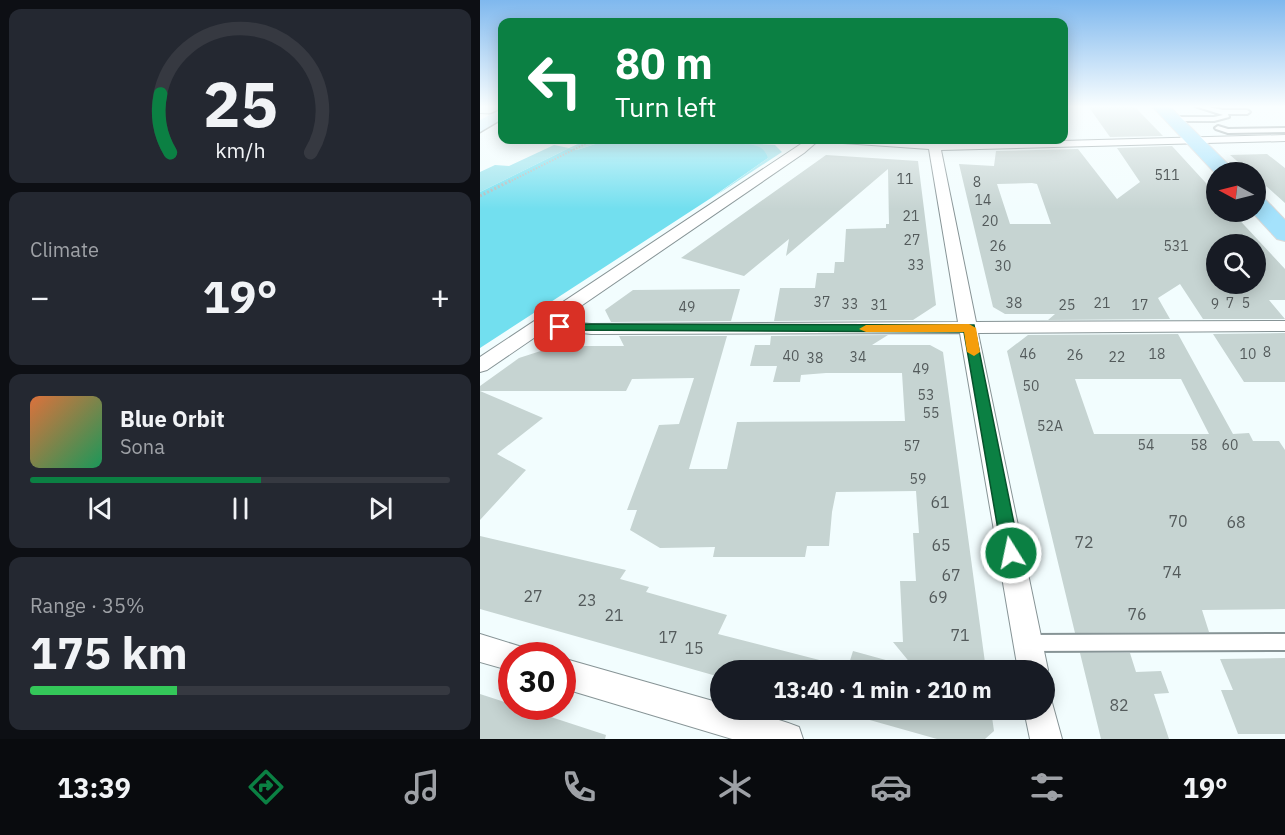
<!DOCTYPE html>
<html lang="en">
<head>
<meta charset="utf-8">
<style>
  :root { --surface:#171b24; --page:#242831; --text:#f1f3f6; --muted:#9ea1a6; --line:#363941; --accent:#0b8043 }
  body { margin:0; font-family:"IBM Plex Sans",sans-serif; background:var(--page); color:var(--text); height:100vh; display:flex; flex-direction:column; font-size:22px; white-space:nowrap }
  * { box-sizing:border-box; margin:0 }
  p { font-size:20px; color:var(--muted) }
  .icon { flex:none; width:33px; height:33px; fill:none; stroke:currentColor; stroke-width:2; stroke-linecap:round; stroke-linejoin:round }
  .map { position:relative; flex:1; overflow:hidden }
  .details { display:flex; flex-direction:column; gap:9px; padding:9px; background:#0d0f14; width:480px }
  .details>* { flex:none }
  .hud { position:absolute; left:18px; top:18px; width:570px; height:126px; border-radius:12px; box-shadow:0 3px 15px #0003; background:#0b8043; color:#fff; overflow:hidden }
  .needle { width:39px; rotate:277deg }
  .tools { position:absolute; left:726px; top:162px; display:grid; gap:12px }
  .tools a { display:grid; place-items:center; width:60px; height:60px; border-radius:50%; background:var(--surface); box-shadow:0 3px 15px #0003; font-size:30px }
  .speed { position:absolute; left:18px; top:642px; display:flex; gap:12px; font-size:30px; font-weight:700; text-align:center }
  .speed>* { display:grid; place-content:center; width:78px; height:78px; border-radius:50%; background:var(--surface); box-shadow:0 3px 15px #0003; line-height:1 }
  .speed .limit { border:9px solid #d22; background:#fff; color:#111 }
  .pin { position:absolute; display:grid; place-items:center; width:51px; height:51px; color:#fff; margin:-26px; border-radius:12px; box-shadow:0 3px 9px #0006 }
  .me { position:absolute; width:66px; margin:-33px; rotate:350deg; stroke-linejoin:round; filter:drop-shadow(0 0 4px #0008) }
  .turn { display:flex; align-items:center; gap:21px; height:126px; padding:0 18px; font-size:27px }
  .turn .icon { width:78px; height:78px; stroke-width:2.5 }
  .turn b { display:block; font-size:42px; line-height:51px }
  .big { font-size:45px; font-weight:700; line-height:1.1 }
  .details .card { flex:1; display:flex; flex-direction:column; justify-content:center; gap:9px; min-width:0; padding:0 21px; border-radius:12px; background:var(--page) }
  .details .dial { align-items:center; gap:0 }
  .dial svg { height:156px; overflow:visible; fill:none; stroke:var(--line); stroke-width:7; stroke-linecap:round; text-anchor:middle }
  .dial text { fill:var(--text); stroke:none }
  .song { display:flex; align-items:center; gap:18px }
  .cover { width:72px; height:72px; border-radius:9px; background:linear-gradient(135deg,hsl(20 70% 55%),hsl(150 70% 35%)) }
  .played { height:6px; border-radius:3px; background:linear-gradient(90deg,var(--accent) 55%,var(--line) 55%) }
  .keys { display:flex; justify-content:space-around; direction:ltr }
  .heat { display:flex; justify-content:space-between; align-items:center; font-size:33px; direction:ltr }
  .charge { height:9px; border-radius:4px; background:linear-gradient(90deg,#34c759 35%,var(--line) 0) }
  .trip { position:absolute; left:230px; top:660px; width:345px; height:60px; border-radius:30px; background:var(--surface); box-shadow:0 3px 15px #0003; font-weight:700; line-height:60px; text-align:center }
  .dock { display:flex; height:96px; justify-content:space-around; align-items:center; background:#090b0e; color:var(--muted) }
  .dock .icon { width:42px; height:42px }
  .dock .current { color:var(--accent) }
  .dock b { font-size:27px; color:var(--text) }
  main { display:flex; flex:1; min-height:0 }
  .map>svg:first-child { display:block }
  .green { fill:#98e3ed }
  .forest { fill:#72dfef }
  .building { fill:#c6d4d2; fill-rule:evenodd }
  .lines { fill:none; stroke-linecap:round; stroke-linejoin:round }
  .lane-casing { stroke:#879496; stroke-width:4 }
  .street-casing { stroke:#879496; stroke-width:2 }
  .secondary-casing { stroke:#879496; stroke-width:3 }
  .primary-casing { stroke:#d9dada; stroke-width:2 }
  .path-far1 { stroke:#b1babb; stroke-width:2; stroke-dasharray:1.5 1.5; stroke-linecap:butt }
  .path { stroke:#b1babb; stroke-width:3; stroke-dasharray:2 2; stroke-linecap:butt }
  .lane { fill:#fff; fill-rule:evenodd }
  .street { fill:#fff; fill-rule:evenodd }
  .secondary { fill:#d1f1fe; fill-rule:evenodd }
  .primary { fill:#a4e2fc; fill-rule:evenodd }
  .route { fill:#0b8043; stroke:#07532c; stroke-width:1.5 }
  .slow { fill:#f59e0b }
  .labels { text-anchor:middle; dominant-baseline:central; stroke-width:4.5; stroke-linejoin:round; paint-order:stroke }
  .number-label { font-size:14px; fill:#545b5c }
  .near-number-label { font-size:16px; fill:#545b5c }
</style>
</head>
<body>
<main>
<section class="details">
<div class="card dial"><svg viewBox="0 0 100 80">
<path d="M14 69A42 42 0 1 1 86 69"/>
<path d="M14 69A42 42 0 0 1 9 39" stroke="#0b8043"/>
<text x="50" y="56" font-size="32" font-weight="700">25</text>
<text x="50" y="72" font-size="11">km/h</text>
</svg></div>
<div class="card"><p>Climate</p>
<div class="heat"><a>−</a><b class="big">19°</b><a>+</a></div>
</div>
<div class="card">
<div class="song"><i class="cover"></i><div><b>Blue Orbit</b><p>Sona</p></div></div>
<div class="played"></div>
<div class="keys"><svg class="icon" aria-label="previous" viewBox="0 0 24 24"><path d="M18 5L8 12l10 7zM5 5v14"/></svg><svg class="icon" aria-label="pause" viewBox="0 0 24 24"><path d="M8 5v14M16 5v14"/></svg><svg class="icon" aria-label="next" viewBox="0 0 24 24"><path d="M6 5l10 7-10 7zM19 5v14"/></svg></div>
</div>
<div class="card"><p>Range · 35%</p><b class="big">175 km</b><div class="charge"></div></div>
</section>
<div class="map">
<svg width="805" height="739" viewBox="0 0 805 739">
  <rect width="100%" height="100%" fill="#f2fdfe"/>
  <path class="green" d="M107,140H127L97,150L89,148L0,192V172L15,165L29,166L74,145L89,148Z
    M176,140H218L295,145L302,152L232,198L288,158L265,144Z"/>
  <path class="forest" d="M127,140L264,144C276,145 284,146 288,158L231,198L0,348V192L89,148L97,150Z"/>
  <path class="building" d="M608,106H654L683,136L630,137Z
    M692,146L736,194V212H752L805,269V300H789L805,319H723L700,284L678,298L690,319L568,320L575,314H525L513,307L479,164L514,166L516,151L598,149L637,199L660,182L637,148ZM552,183L557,184L571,224H530L517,184ZM736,244H776V284H736Z
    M787,154L805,168V203L776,177V172H770L750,155Z
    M346,155L438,161L456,305L433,320L294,321L300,288H335L337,273H354L355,262H364L366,229L406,228V224H409L408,169L306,256L309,239L264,276L201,258Z
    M260,289L251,321L131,322L125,310L153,290Z
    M805,333V382H764L733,334Z
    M698,334L753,434L769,433L773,441H799L805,450V609L722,610L729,632L595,633L527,351L548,335ZM595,379H701L729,434H614Z
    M408,335L392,345H450L463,352L506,670H436L413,642H423L420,581H436L433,533H439L436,491L356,492L352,512L349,546H327L325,557H233L235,547L180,548L150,530L157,510H147L179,425L199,424L214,378L152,379L146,391H0V386L39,358L76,346H144L139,336H247L209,469H247L257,422L425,421L422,373H346L321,375L320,382H293L297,366H270L275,345H290L291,336Z
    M0,391L63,418L17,454L46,470L0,520Z
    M0,536L146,570L140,579L169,587L166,592L247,615L238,634L355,664L354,670H240V677L0,609Z
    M373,651L424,665L423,670H367Z
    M600,653H650L656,672L681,671L689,693L674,694L689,739H621Z
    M805,658V734H758L741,690H753L740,659Z
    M0,694L126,735L125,739H0Z
    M373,710H511L514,731L505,739H457L372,715Z"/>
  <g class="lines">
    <defs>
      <path id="lane" d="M715,106H724L743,110H767L770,112L767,114H748L749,117L734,121H694L691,119L694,117H734L743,115Z
        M738,126L748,129L805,128V132L748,133L736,129L735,128Z
        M805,634V650L548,651L542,648L540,643L542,638L548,635Z"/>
      <path id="street" d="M0,114L22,115V121L0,120Z
        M805,135V141L461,150L496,322L805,321V331L498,333L568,670L564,680V670H538L480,333L111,334L67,329L7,370L0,372V357L327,140H339L324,153L79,321L111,324L478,322L449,149L363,143L358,140L470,144Z
        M0,634L42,647L46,656H32V671L0,662Z
        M82,658L240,703V710C267,710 293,717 319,727L323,739H252L82,688Z
        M564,696L571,699L582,739H550L544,710H564Z"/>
      <path id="secondary" d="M22,109V119L0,132V120Z"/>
      <path id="primary" d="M672,106H689L756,172L736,174Z
        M776,196L784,198L805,220V241L797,239L772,212H776Z"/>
    </defs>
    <use href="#lane" class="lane-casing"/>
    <use href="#street" class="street-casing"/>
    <use href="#secondary" class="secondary-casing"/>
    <use href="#primary" class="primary-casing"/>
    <path class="path-far1" d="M261,140L302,142
      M29,182L113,140"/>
    <path class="path" d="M0,196L32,180"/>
    <use href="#lane" class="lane"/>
    <use href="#street" class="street"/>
    <use href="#secondary" class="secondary"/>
    <use href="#primary" class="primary"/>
  </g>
  <linearGradient id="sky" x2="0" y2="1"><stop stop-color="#7fb8ee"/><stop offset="0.51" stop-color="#f9feff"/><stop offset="1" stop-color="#f9feff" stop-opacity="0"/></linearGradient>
  <rect width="805" height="209" fill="url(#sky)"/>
  <path class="route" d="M80,324L494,325L540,553L538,558L531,561L525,558L522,553L484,332L75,330L73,327Z"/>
  <path class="slow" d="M489,324L496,328L500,352L494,356L487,352L484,332H386L379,329L386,325Z"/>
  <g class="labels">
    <g class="number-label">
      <text x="687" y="175">511</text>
      <text x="425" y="179">11</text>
      <text x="497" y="182">8</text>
      <text x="503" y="200">14</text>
      <text x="431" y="216">21</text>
      <text x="510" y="221">20</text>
      <text x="432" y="240">27</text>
      <text x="518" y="246">26</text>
      <text x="696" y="246">531</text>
      <text x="436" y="265">33</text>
      <text x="523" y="266">30</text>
      <text x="342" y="302">37</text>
      <text x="534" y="303">38</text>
      <text x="622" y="303">21</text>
      <text x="750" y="303">7</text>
      <text x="766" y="303">5</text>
      <text x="370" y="304">33</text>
      <text x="735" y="304">9</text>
      <text x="399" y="305">31</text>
      <text x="587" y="305">25</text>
      <text x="660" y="305">17</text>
      <text x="207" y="307">49</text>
      <text x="787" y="352">8</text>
      <text x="548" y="354">46</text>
      <text x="677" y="354">18</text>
      <text x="768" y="354">10</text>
      <text x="595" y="355">26</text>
      <text x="311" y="356">40</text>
      <text x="378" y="357">34</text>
      <text x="637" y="357">22</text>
      <text x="335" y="358">38</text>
      <text x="441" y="369">49</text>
      <text x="551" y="386">50</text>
      <text x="446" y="395">53</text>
      <text x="451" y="413">55</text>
      <text x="570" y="426">52A</text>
      <text x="666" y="445">54</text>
      <text x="719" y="445">58</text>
      <text x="750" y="445">60</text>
      <text x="432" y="446">57</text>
      <text x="438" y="479">59</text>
    </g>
    <g class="near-number-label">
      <text x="460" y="502">61</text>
      <text x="698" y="521">70</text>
      <text x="756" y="522">68</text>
      <text x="604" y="542">72</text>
      <text x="461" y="545">65</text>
      <text x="692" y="572">74</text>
      <text x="471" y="575">67</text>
      <text x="53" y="596">27</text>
      <text x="458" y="597">69</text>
      <text x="107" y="600">23</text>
      <text x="657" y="614">76</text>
      <text x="134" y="615">21</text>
      <text x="480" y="635">71</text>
      <text x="188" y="637">17</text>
      <text x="214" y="648">15</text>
      <text x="639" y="705">82</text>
    </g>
  </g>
</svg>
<div class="tools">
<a><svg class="needle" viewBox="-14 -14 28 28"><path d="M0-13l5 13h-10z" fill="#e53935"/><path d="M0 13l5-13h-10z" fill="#9ea1a6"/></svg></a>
<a><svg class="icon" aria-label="search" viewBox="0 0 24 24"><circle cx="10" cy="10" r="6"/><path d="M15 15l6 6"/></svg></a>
</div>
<div class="speed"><div class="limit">30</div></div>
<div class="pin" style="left:80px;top:327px;background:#d93025"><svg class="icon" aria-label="arrive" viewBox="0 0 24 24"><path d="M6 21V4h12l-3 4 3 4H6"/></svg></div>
<svg class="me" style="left:531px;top:553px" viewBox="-20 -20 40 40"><circle r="17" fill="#0b8043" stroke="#fff" stroke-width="3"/><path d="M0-11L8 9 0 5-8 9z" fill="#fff"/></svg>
<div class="trip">13:40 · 1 min · 210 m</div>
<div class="hud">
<div class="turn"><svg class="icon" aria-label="left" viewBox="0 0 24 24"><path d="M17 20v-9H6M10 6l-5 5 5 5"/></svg><div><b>80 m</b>Turn left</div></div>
</div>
</div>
</main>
<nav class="dock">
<b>13:39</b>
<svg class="icon current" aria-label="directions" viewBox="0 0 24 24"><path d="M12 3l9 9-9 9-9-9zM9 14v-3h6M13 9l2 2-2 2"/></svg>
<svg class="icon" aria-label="music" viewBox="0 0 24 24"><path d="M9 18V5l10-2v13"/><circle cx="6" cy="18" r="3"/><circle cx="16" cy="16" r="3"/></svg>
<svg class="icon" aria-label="phone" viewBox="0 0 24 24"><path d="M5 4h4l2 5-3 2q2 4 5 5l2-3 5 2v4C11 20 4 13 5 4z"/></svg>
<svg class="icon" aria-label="climate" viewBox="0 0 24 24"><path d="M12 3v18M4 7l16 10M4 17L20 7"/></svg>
<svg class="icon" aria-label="car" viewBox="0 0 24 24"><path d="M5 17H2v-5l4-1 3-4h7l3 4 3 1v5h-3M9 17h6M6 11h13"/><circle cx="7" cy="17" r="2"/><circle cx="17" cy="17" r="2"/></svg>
<svg class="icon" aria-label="filters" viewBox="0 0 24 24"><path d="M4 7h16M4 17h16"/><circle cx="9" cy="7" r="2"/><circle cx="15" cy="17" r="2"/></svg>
<b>19°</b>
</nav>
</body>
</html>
